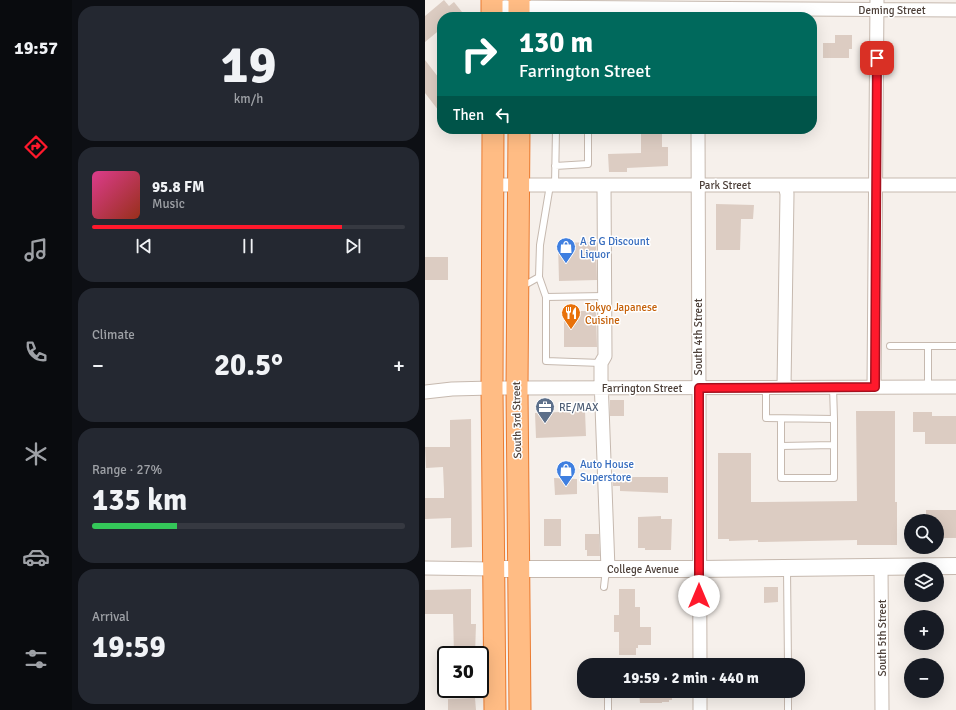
<!DOCTYPE html>
<html lang="en">
<head>
<meta charset="utf-8">
<style>
  :root { --surface:#171b24; --page:#242831; --text:#f1f3f6; --muted:#9ea1a6; --line:#363941; --accent:#ff192c }
  body { margin:0; font-family:Signika,sans-serif; background:var(--page); color:var(--text); height:100vh; display:flex; flex-direction:column; font-size:15px; white-space:nowrap }
  * { box-sizing:border-box; margin:0 }
  p { font-size:13px; color:var(--muted) }
  .icon { flex:none; width:22px; height:22px; fill:none; stroke:currentColor; stroke-width:2; stroke-linecap:round; stroke-linejoin:round }
  .map { position:relative; flex:1; overflow:hidden }
  .side { display:flex; flex-direction:column; gap:6px; padding:6px; background:#0d0f14; width:353px }
  .side>* { flex:none }
  .top-card { position:absolute; left:12px; top:12px; width:380px; height:122px; border-radius:16px; box-shadow:0 4px 16px #0002; background:#00695c; color:#fff; overflow:hidden }
  .controls { position:absolute; left:479px; top:514px; display:grid; gap:8px }
  .controls a { display:grid; place-items:center; width:40px; height:40px; border-radius:50%; background:var(--surface); box-shadow:0 4px 16px #0002; font-size:20px }
  .speed { position:absolute; left:12px; top:646px; display:flex; gap:8px; font-size:20px; font-weight:700; text-align:center }
  .speed>* { display:grid; place-content:center; width:52px; height:52px; border-radius:50%; background:var(--surface); box-shadow:0 4px 16px #0002; line-height:1 }
  .speed .limit { border:2px solid #111; border-radius:6px; background:#fff; color:#111 }
  .pin { position:absolute; display:grid; place-items:center; width:34px; height:34px; color:#fff; margin:-17px; border-radius:8px; box-shadow:0 2px 6px #0006 }
  .me { position:absolute; width:44px; margin:-22px; rotate:0deg; stroke-linejoin:round; filter:drop-shadow(0 0 3px #0008) }
  .turn { display:flex; align-items:center; gap:14px; height:84px; padding:0 16px; font-size:18px }
  .turn .icon { width:52px; height:52px; stroke-width:2.5 }
  .turn b { display:block; font-size:28px; line-height:34px }
  .then { display:flex; align-items:center; height:38px; padding:0 16px; background:#0003; gap:8px; font-size:15px }
  .big { font-size:30px; font-weight:700; line-height:1.1 }
  .side .widget { flex:1; display:flex; flex-direction:column; justify-content:center; gap:6px; min-width:0; padding:0 14px; border-radius:16px; background:var(--page) }
  .side .dial { align-items:center; gap:0 }
  .dial b { font-size:52px; line-height:1 }
  .song { display:flex; align-items:center; gap:12px }
  .cover { width:48px; height:48px; border-radius:6px; background:linear-gradient(135deg,hsl(330 70% 55%),hsl(10 70% 35%)) }
  .played { height:4px; border-radius:2px; background:linear-gradient(90deg,var(--accent) 80%,var(--line) 80%) }
  .keys { display:flex; justify-content:space-around; direction:ltr }
  .heat { display:flex; justify-content:space-between; align-items:center; font-size:22px; direction:ltr }
  .charge { height:6px; border-radius:3px; background:linear-gradient(90deg,#34c759 27%,var(--line) 0) }
  .trip { position:absolute; left:152px; top:658px; width:228px; height:40px; border-radius:16px; background:var(--surface); box-shadow:0 4px 16px #0002; font-weight:700; line-height:40px; text-align:center }
  main { display:flex; flex:1; min-height:0 }
  .tab-bar { display:flex; flex-direction:column; width:72px; justify-content:space-around; align-items:center; background:#090b0e; color:var(--muted) }
  .tab-bar .icon { width:28px; height:28px }
  .tab-bar .active { color:var(--accent) }
  .tab-bar b { font-size:18px; color:var(--text) }
  .map>svg:first-child { display:block }
  .building { fill:#dcccc2 }
  .lines { fill:none; stroke-linecap:round; stroke-linejoin:round }
  .service-casing { stroke:#c6b9af; stroke-width:8 }
  .minor-casing { stroke:#c6b9af; stroke-width:15 }
  .tertiary-casing { stroke:#c6b9af; stroke-width:18 }
  .trunk-casing { stroke:#ea7b31; stroke-width:23 }
  .service { stroke:#fff; stroke-width:6 }
  .minor { stroke:#fff; stroke-width:13 }
  .tertiary { stroke:#fff; stroke-width:16 }
  .trunk { stroke:#ffbc84; stroke-width:21 }
  .route-casing { stroke:#a6101d; stroke-width:10 }
  .route { stroke:#ff192c; stroke-width:7 }
  .labels { text-anchor:middle; dominant-baseline:central; stroke-width:3; stroke-linejoin:round; paint-order:stroke }
  .street-label { font-size:11px; fill:#4c3f38; stroke:#fff }
  .shop-label { font-size:11px; fill:#366cbe; stroke:#fff; text-anchor:start }
  .food-label { font-size:11px; fill:#c56008; stroke:#fff; text-anchor:start }
  .service-label { font-size:11px; fill:#4e5e75; stroke:#fff; text-anchor:start }
</style>
</head>
<body>
<main>
<nav class="tab-bar">
<b>19:57</b>
<svg class="icon active" aria-label="directions" viewBox="0 0 24 24"><path d="M12 3l9 9-9 9-9-9zM9 14v-3h6M13 9l2 2-2 2"/></svg>
<svg class="icon" aria-label="music" viewBox="0 0 24 24"><path d="M9 18V5l10-2v13"/><circle cx="6" cy="18" r="3"/><circle cx="16" cy="16" r="3"/></svg>
<svg class="icon" aria-label="phone" viewBox="0 0 24 24"><path d="M5 4h4l2 5-3 2q2 4 5 5l2-3 5 2v4C11 20 4 13 5 4z"/></svg>
<svg class="icon" aria-label="climate" viewBox="0 0 24 24"><path d="M12 3v18M4 7l16 10M4 17L20 7"/></svg>
<svg class="icon" aria-label="car" viewBox="0 0 24 24"><path d="M5 17H2v-5l4-1 3-4h7l3 4 3 1v5h-3M9 17h6M6 11h13"/><circle cx="7" cy="17" r="2"/><circle cx="17" cy="17" r="2"/></svg>
<svg class="icon" aria-label="filters" viewBox="0 0 24 24"><path d="M4 7h16M4 17h16"/><circle cx="9" cy="7" r="2"/><circle cx="15" cy="17" r="2"/></svg>
</nav>
<section class="side">
<div class="widget dial"><b>19</b><p>km/h</p></div>
<div class="widget">
<div class="song"><i class="cover"></i><div><b>95.8 FM</b><p>Music</p></div></div>
<div class="played"></div>
<div class="keys"><svg class="icon" aria-label="previous" viewBox="0 0 24 24"><path d="M18 5L8 12l10 7zM5 5v14"/></svg><svg class="icon" aria-label="pause" viewBox="0 0 24 24"><path d="M8 5v14M16 5v14"/></svg><svg class="icon" aria-label="next" viewBox="0 0 24 24"><path d="M6 5l10 7-10 7zM19 5v14"/></svg></div>
</div>
<div class="widget"><p>Climate</p>
<div class="heat"><a>−</a><b class="big">20.5°</b><a>+</a></div>
</div>
<div class="widget"><p>Range · 27%</p><b class="big">135 km</b><div class="charge"></div></div>
<div class="widget"><p>Arrival</p><b class="big">19:59</b></div>
</section>
<div class="map">
<svg width="531" height="710" viewBox="0 0 531 710">
  <rect width="100%" height="100%" fill="#f6f0eb"/>
  <path class="building" d="M19,0L24,6L29,2L37,12L31,17H17V28L0,42V16Z
    M410,35H427V49H424V58H398V43H410Z
    M0,60L17,82V115L0,93Z
    M216,129H237V147H243V166L202,168V172H184L183,154L216,153Z
    M291,204L329,205L328,219H316L315,250H291Z
    M171,242L172,280L134,281L133,243Z
    M0,257H23V280H0Z
    M149,311H171L172,347H139V320H149Z
    M185,400H199V416H185Z
    M160,411L161,436L111,438L110,413Z
    M431,411H470V502H472V545H432V540L333,542V540L304,541V539H293V453H326V502L432,501Z
    M488,412H507V416H531V444H500V432H488Z
    M46,419L47,547L26,548V518L0,519V498H19V490L18,467L1,468L0,447H25V420Z
    M188,477H243V493L195,491V486H188Z
    M129,478L152,479V494L130,495Z
    M501,510H531V538H512V521H501Z
    M236,516V519H247L246,550H220V548H213V517Z
    M119,519H136V546H119Z
    M160,534H174L175,556H162V550H160Z
    M339,587H353V602L339,603Z
    M46,589V624H51L50,655H29L28,614H0V590Z
    M194,589H210V607H215V627H226V645H213V648H211V655H194V632H189V615H194Z
    M214,691H247V700H244V702H237V703H215Z
    M50,698L51,710H23V699Z"/>
  <g class="lines">
    <defs>
      <path id="service" d="M130,9V17
        M130,166L163,164V129
        M125,185L115,245L114,277L121,297V361L176,363
        M130,185L131,129
        M98,286L114,277
        M121,297L179,296
        M465,346H503
        M341,387V418L409,419L408,387
        M503,387V346H531
        M356,419V478H409V419
        M356,446L409,445
        M362,569L363,665
        M179,587L180,578L182,570
        M183,691V710
        M363,691V710"/>
      <path id="minor" d="M67,7L531,10
        M273,129L275,665
        M69,185H531
        M179,185L180,356L176,363V379L183,569
        M359,387L362,194L360,185
        M449,387L452,0
        M0,392L27,389L67,388L531,387
        M456,566L457,710
        M0,568L68,569
        M275,691V710"/>
      <path id="tertiary" d="M68,569H274L531,566"/>
      <path id="trunk" d="M67,0V17
        M94,0V17
        M68,129L67,388L70,710
        M94,129L92,389L95,710"/>
    </defs>
    <use href="#service" class="service-casing"/>
    <use href="#minor" class="minor-casing"/>
    <use href="#tertiary" class="tertiary-casing"/>
    <use href="#trunk" class="trunk-casing"/>
    <use href="#service" class="service"/>
    <use href="#minor" class="minor"/>
    <use href="#tertiary" class="tertiary"/>
    <use href="#trunk" class="trunk"/>
  </g>
  <g class="lines">
    <defs>
      <path id="route" d="M274,596V388L450,387L452,58"/>
    </defs>
    <use href="#route" class="route-casing"/>
    <use href="#route" class="route"/>
  </g>
  <defs>
    <symbol id="shop-pin" viewBox="-11 -11 22 30"><path d="M0 17L-7.5 6A9.5 9.5 0 1 1 7.5 6Z" fill="#3f7fe0" stroke="#fff"/><path d="M-5-2.5h2.3a2.7 3.5 0 0 1 5.4 0H5L5.5 6h-11ZM-1.5-2.5h3a1.5 2.3 0 0 0-3 0Z" fill="#fff"/></symbol>
    <symbol id="restaurant-pin" viewBox="-11 -11 22 30"><path d="M0 17L-7.5 6A9.5 9.5 0 1 1 7.5 6Z" fill="#e8710a" stroke="#fff"/><path d="M-5-6h1v4h1v-4h1v4h1v-4h1v5L-1.5 .5V6h-2V.5L-5-1ZM5-6V6H3V1.5H1.5Q1.5-4 5-6Z" fill="#fff"/></symbol>
    <symbol id="office-pin" viewBox="-11 -11 22 30"><path d="M0 17L-7.5 6A9.5 9.5 0 1 1 7.5 6Z" fill="#5c6f8a" stroke="#fff"/><path d="M-6-3h4V-5.5h4V-3h4V5H-6ZM-1-4.5V-3h2v-1.5ZM-6 0V1H6V0Z" fill="#fff"/></symbol>
  </defs>
  <g fill-rule="evenodd">
    <use href="#shop-pin" x="130" y="236" width="22" height="30"/>
    <use href="#restaurant-pin" x="135" y="302" width="22" height="30"/>
    <use href="#office-pin" x="109" y="396" width="22" height="30"/>
    <use href="#shop-pin" x="130" y="459" width="22" height="30"/>
  </g>
  <g class="labels">
    <g class="street-label">
      <text x="467" y="10">Deming Street</text>
      <text x="300" y="185">Park Street</text>
      <text transform="translate(273 337) rotate(-90)">South 4th Street</text>
      <text x="217" y="388">Farrington Street</text>
      <text transform="translate(92 420) rotate(-91)">South 3rd Street</text>
      <text x="218" y="569">College Avenue</text>
      <text transform="translate(457 638) rotate(-90)">South 5th Street</text>
    </g>
    <g class="shop-label">
      <text x="155" y="241">A &amp; G Discount<tspan x="155" dy="13">Liquor</tspan></text>
      <text x="155" y="464">Auto House<tspan x="155" dy="13">Superstore</tspan></text>
    </g>
    <g class="food-label">
      <text x="160" y="307">Tokyo Japanese<tspan x="160" dy="13">Cuisine</tspan></text>
    </g>
    <g class="service-label">
      <text x="134" y="407">RE/MAX</text>
    </g>
  </g>
</svg>
<div class="controls">
<a><svg class="icon" aria-label="search" viewBox="0 0 24 24"><circle cx="10" cy="10" r="6"/><path d="M15 15l6 6"/></svg></a>
<a><svg class="icon" aria-label="layers" viewBox="0 0 24 24"><path d="M12 4l9 5-9 5-9-5zM3 14l9 5 9-5"/></svg></a>
<a>+</a>
<a>−</a>
</div>
<div class="speed"><div class="limit">30</div></div>
<div class="pin" style="left:452px;top:58px;background:#d93025"><svg class="icon" aria-label="arrive" viewBox="0 0 24 24"><path d="M6 21V4h12l-3 4 3 4H6"/></svg></div>
<svg class="me" style="left:274px;top:596px" viewBox="-20 -20 40 40"><circle r="19" fill="#fff"/><path d="M0-13L10 11 0 6-10 11z" fill="#ff192c"/></svg>
<div class="trip">19:59 · 2 min · 440 m</div>
<div class="top-card">
<div class="turn"><svg class="icon" aria-label="right" viewBox="0 0 24 24"><path d="M7 20v-9h11M14 6l5 5-5 5"/></svg><div><b>130 m</b>Farrington Street</div></div>
<div class="then">Then<svg class="icon" aria-label="left" viewBox="0 0 24 24"><path d="M17 20v-9H6M10 6l-5 5 5 5"/></svg></div>
</div>
</div>
</main>
</body>
</html>
